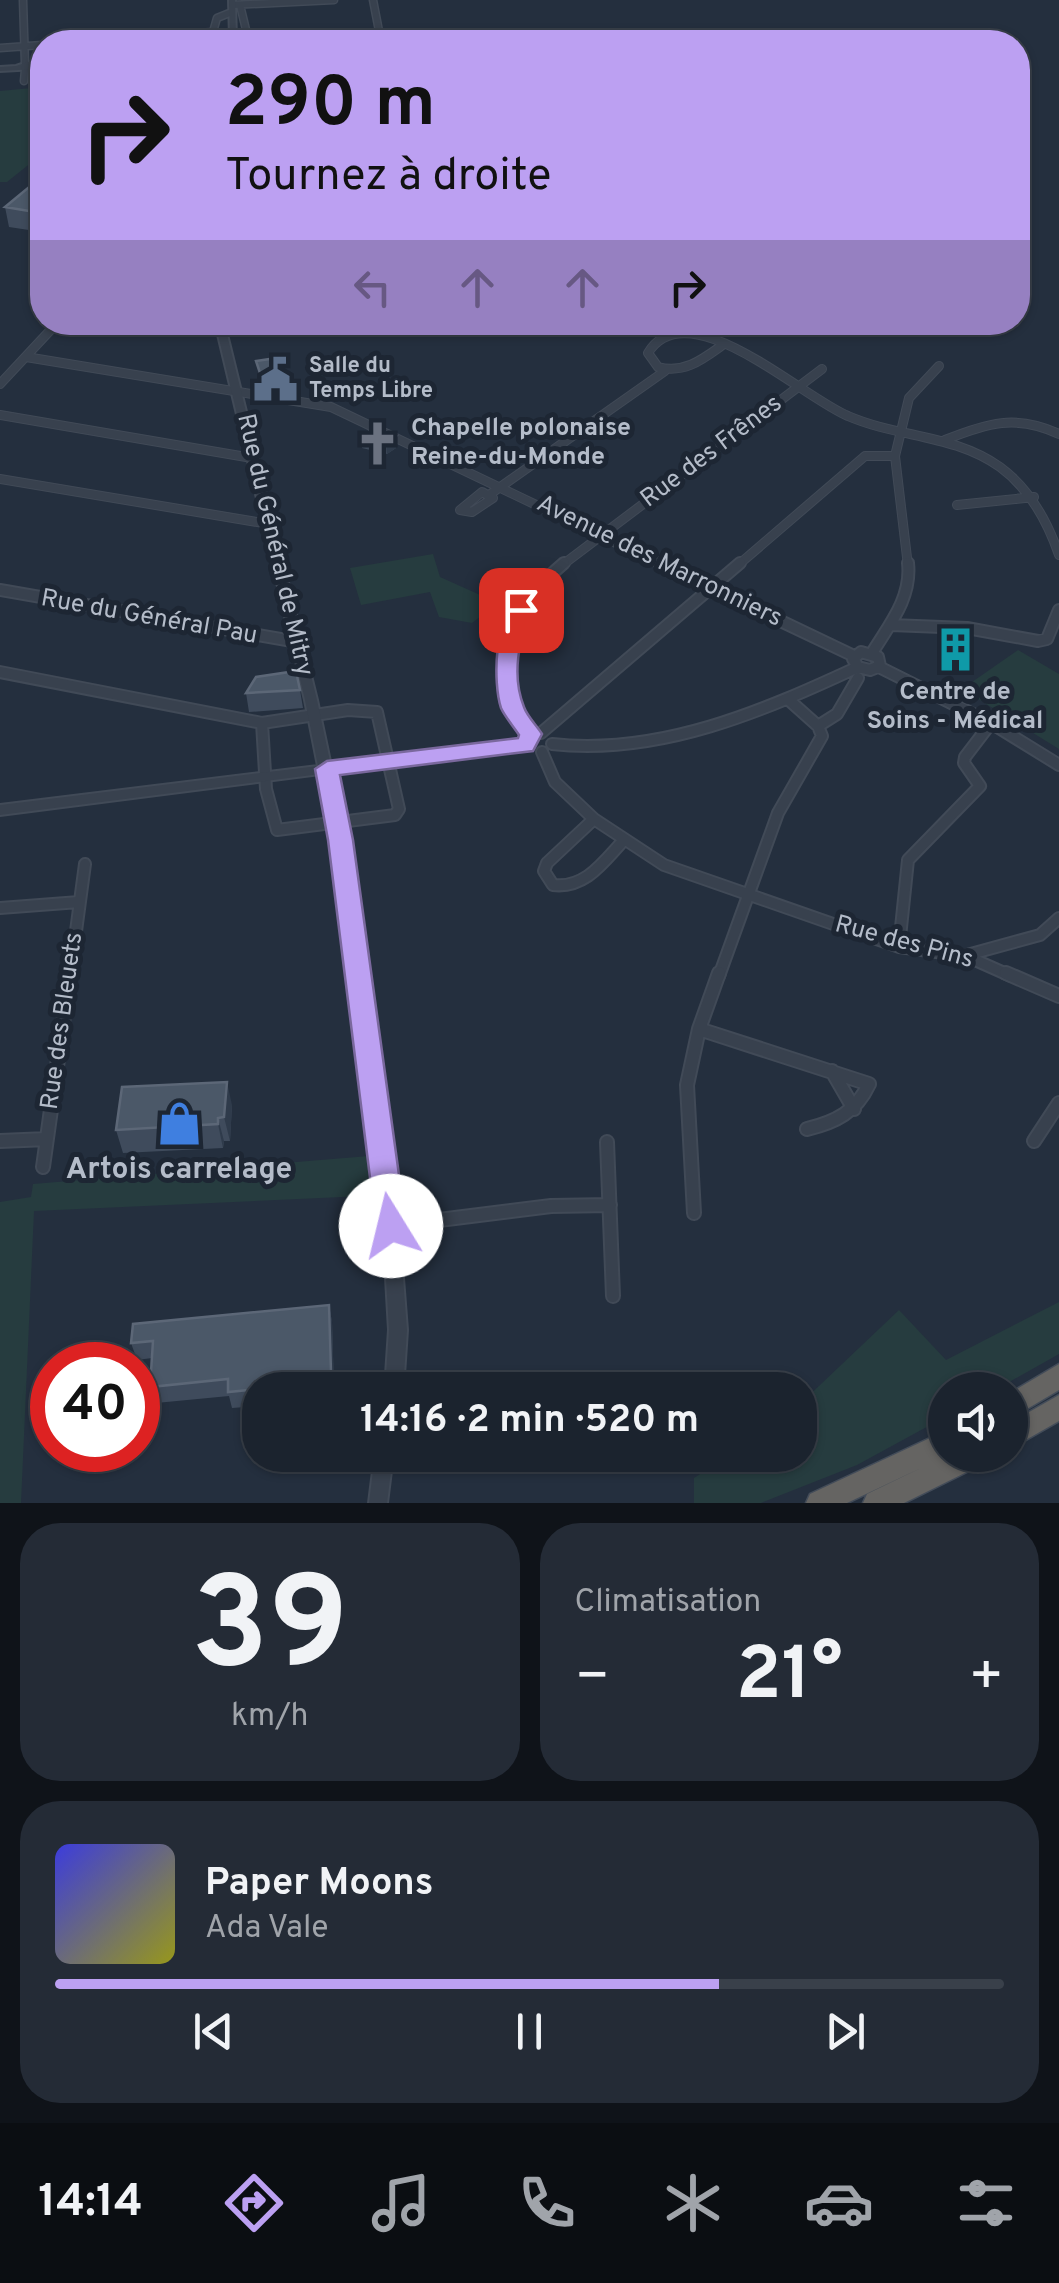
<!DOCTYPE html>
<html lang="fr">
<head>
<meta charset="utf-8">
<style>
  :root { --surface:#1b232e; --page:#242b36; --text:#f1f3f6; --muted:#a0a4aa; --line:#39404a; --accent:#bca0f2 }
  body { margin:0; font-family:Overpass,sans-serif; background:var(--page); color:var(--text); height:100vh; display:flex; flex-direction:column; font-size:38px; white-space:nowrap }
  * { box-sizing:border-box; margin:0 }
  p { font-size:32px; color:var(--muted) }
  .icon { flex:none; width:55px; height:55px; fill:none; stroke:currentColor; stroke-width:2; stroke-linecap:round; stroke-linejoin:round }
  .map { position:relative; height:1503px; overflow:hidden }
  .details { display:flex; flex-direction:column; gap:20px; padding:20px; background:#0f1319; flex:1 }
  .details>* { flex:none }
  .hud { position:absolute; left:30px; top:30px; width:1000px; height:305px; border-radius:40px; box-shadow:0 2px 8px #0004,0 0 0 2px var(--line); background:#bca0f2; color:#111; overflow:hidden }
  .buttons { position:absolute; left:928px; top:1372px; display:grid; gap:20px }
  .buttons a { display:grid; place-items:center; width:100px; height:100px; border-radius:50%; background:var(--surface); box-shadow:0 2px 8px #0004,0 0 0 2px var(--line); font-size:50px }
  .speed { position:absolute; left:30px; top:1342px; display:flex; gap:20px; font-size:50px; font-weight:700; text-align:center }
  .speed>* { display:grid; place-content:center; width:130px; height:130px; border-radius:50%; background:var(--surface); box-shadow:0 2px 8px #0004,0 0 0 2px var(--line); line-height:1 }
  .speed .limit { border:15px solid #d22; background:#fff; color:#111 }
  .pin { position:absolute; display:grid; place-items:center; width:85px; height:85px; color:#fff; margin:-42px; border-radius:20px; box-shadow:0 5px 15px #0006 }
  .me { position:absolute; width:110px; margin:-55px; rotate:351deg; stroke-linejoin:round; filter:drop-shadow(0 0 8px #0008) }
  .turn { display:flex; align-items:center; gap:35px; height:210px; padding:0 30px; font-size:45px }
  .turn .icon { width:130px; height:130px; stroke-width:2.5 }
  .turn b { display:block; font-size:70px; line-height:85px }
  .lanes { display:flex; align-items:center; height:95px; padding:0 30px; background:#0003; justify-content:center; gap:50px; direction:ltr }
  .lanes .off { opacity:.35 }
  .big { font-size:75px; font-weight:700; line-height:1.1 }
  .details .widget { flex:1; display:flex; flex-direction:column; justify-content:center; gap:15px; min-width:0; padding:0 35px; border-radius:40px; background:var(--page) }
  .details .dial { align-items:center; gap:0 }
  .dial b { font-size:130px; line-height:1 }
  .song { display:flex; align-items:center; gap:30px }
  .cover { width:120px; height:120px; border-radius:15px; background:linear-gradient(135deg,hsl(240 70% 55%),hsl(60 70% 35%)) }
  .played { height:10px; border-radius:5px; background:linear-gradient(90deg,var(--accent) 70%,var(--line) 70%) }
  .keys { display:flex; justify-content:space-around; direction:ltr }
  .heat { display:flex; justify-content:space-between; align-items:center; font-size:55px; direction:ltr }
  .details .tiles { flex:1; display:grid; gap:20px; grid-template-columns:1fr 1fr }
  .widget:last-child { grid-column:span 2 }
  .trip { position:absolute; left:242px; top:1372px; width:575px; height:100px; border-radius:40px; background:var(--surface); box-shadow:0 2px 8px #0004,0 0 0 2px var(--line); font-weight:700; line-height:100px; text-align:center }
  .menu { display:flex; height:160px; justify-content:space-around; align-items:center; background:#0b0e12; color:var(--muted) }
  .menu .icon { width:70px; height:70px }
  .menu .active { color:var(--accent) }
  .menu b { font-size:45px; color:var(--text) }
  .map>svg:first-child { display:block }
  .green { fill:#263c3f }
  .lines { fill:none; stroke-linecap:round; stroke-linejoin:round }
  .minor-far3-casing { stroke:#414a57; stroke-width:9 }
  .minor-far2-casing { stroke:#414a57; stroke-width:10 }
  .minor-far1-casing { stroke:#414a57; stroke-width:14 }
  .minor-casing { stroke:#414a57; stroke-width:16 }
  .tertiary-casing { stroke:#414a57; stroke-width:4 }
  .trunk-casing { stroke:#434c59; stroke-width:3 }
  .minor-far3 { stroke:#38414e; stroke-width:6 }
  .minor-far2 { stroke:#38414e; stroke-width:8 }
  .minor-far1 { stroke:#38414e; stroke-width:10 }
  .minor { stroke:#38414e; stroke-width:12 }
  .tertiary { fill:#38414e; fill-rule:evenodd }
  .trunk { fill:#656462; fill-rule:evenodd }
  .wall { fill:#3f4b5c }
  .shaded-wall { fill:#2f3b4b }
  .building { fill:#4b5868; stroke:#5c6777; stroke-width:2.5 }
  .route { fill:#bca0f2; stroke:#7a689d; stroke-width:2.5 }
  .labels { text-anchor:middle; dominant-baseline:central; stroke-width:10; stroke-linejoin:round; paint-order:stroke }
  .far-poi-label { font-size:22px; font-weight:bold; fill:#b4bcc9; stroke:#1d2633; text-anchor:start }
  .poi-label { font-size:25px; font-weight:bold; fill:#b4bcc9; stroke:#1d2633; text-anchor:start }
  .street-label { font-size:25px; fill:#b4bcc9; stroke:#1d2633 }
  .near-poi-label { font-size:30px; font-weight:bold; fill:#b4bcc9; stroke:#1d2633 }
</style>
</head>
<body>
<div class="map">
<svg width="1059" height="1503" viewBox="0 0 1059 1503">
  <rect width="100%" height="100%" fill="#242f3e"/>
  <path class="green" d="M42,87V154L7,182H0V91Z
    M433,554L440,577L498,603L472,623L439,617L430,592L361,605L350,568Z
    M1018,650L1059,674V749L962,689Z
    M381,1155L386,1195L34,1211L21,1503H0V1202L31,1197L33,1184Z
    M1059,1302V1354L995,1390H945V1417L857,1465L761,1503H694V1478L729,1455H800V1404L899,1310L946,1360Z"/>
  <g class="lines">
    <defs>
      <path id="minor-far3" d="M23,0L25,64
        M373,0L379,31
        M232,5L334,0
        M240,5L249,42
        M198,33L213,32L217,18L232,12
        M80,42L190,35L213,41
        M0,48L42,45
        M24,81L25,70"/>
      <path id="minor-far2" d="M724,344C703,359 685,374 658,367L648,353C687,289 803,398 848,416C899,438 953,434 1000,467C1030,489 1047,520 1059,555
        M26,357L331,407L664,566
        M0,384L58,322
        M0,415L252,458
        M945,440C987,423 1016,414 1059,434
        M0,479L269,524
        M482,492L493,498L472,512L460,510Z
        M489,495L665,371
        M957,505L1034,497
        M561,566L822,369
        M737,566L865,456H895
        M908,566L895,456L909,398L939,366"/>
      <path id="minor-far1" d="M659,563L854,656
        M0,590L298,642
        M891,625L967,628L1038,641L1047,639L1059,610
        M861,652L878,657L880,666L870,670L858,667L853,659Z
        M872,653C889,625 912,598 908,563
        M879,667L991,723L1059,765
        M0,672L262,723
        M348,710L377,712L399,809L395,815L277,830L266,789L262,723Z
        M818,726L837,714L858,678
        M541,733L740,563
        M531,734C486,674 511,607 564,563
        M552,744C660,756 763,711 858,667
        M542,752L555,782L594,819L664,865L899,947L966,956L1011,976
        M327,769L525,745
        M594,819L547,863L544,871L553,885C586,889 604,861 624,840
        M0,908L79,902
        M899,947L908,860L980,786L964,763L965,757L991,723
        M967,955L1040,935L1059,918
        M70,976L85,864
        M719,976L778,813L822,736L818,726L790,701"/>
      <path id="minor" d="M1006,973L1059,996
        M699,1029L869,1084C856,1112 836,1122 807,1129
        M832,1071L854,1109
        M0,1141L47,1139
        M1034,1141L1059,1103
        M607,1142L613,1296
        M43,1167L70,973
        M694,1213L687,1085L699,1029L719,973
        M391,1226L551,1206L610,1205"/>
      <path id="tertiary" d="M229,0H235L236,39L239,41L233,42L221,40L207,42L220,36L230,38Z
        M28,62L36,65V69L0,71V67L16,66Z
        M215,322H224L317,700L331,766L333,769L332,771L347,841L399,1226L407,1330L403,1390H385L389,1330L383,1226L333,841L320,774L0,815V805L318,766L305,700Z
        M375,1455H393L387,1503H369Z"/>
      <path id="trunk" d="M1059,1364V1390L1010,1419V1393Z
        M1059,1395V1421L1010,1449V1423Z
        M945,1431V1455H987L983,1464L904,1503H863L867,1494L923,1467L847,1503H806L810,1494Z"/>
    </defs>
    <use href="#minor-far3" class="minor-far3-casing"/>
    <use href="#minor-far2" class="minor-far2-casing"/>
    <use href="#minor-far1" class="minor-far1-casing"/>
    <use href="#minor" class="minor-casing"/>
    <use href="#tertiary" class="tertiary-casing"/>
    <use href="#trunk" class="trunk-casing"/>
    <use href="#minor-far3" class="minor-far3"/>
    <use href="#minor-far2" class="minor-far2"/>
    <use href="#minor-far1" class="minor-far1"/>
    <use href="#minor" class="minor"/>
    <use href="#tertiary" class="tertiary"/>
    <use href="#trunk" class="trunk"/>
  </g>
  <path class="wall" d="M42,184V232L9,227L5,207Z
    M376,427L396,448L387,454L362,448V436Z
    M946,631L970,649L968,661H958V655L943,653V643Z
    M300,690L303,708L249,712L246,693Z
    M232,1105L230,1141H224L223,1148L123,1153L116,1130Z
    M329,1305L332,1322L334,1388L332,1390H260V1406L232,1408L229,1396L156,1403L150,1387L152,1358L137,1360L131,1343Z"/>
  <path class="shaded-wall" d="M281,370L282,381L261,384L260,373Z
    M396,436V448L387,454L386,442Z
    M227,1082L232,1105L230,1141L224,1117Z
    M218,1118L224,1141L223,1148L218,1124Z
    M329,1305L332,1322L334,1388L332,1390H321L320,1383Z"/>
  <path class="building" d="M34,183L42,184L41,213L5,207Z
    M277,358L281,370L260,373L256,361Z
    M376,427L396,436L386,442L362,436Z
    M946,631L970,634V649L961,648V643L946,641Z
    M296,671L300,690L246,693L256,677Z
    M227,1082L224,1117L218,1118V1124L116,1130L122,1087Z
    M329,1305L331,1372L320,1383L228,1392V1379L150,1387L153,1341L131,1343L133,1324Z"/>
  <path class="route" d="M521,604L531,610C519,640 511,675 524,707C527,716 537,726 542,734L533,751L340,775L353,840L406,1226L401,1235L391,1239L381,1235L376,1226L328,840L315,769L327,761L518,738L519,735C514,727 505,717 501,708C493,684 493,613 521,604Z"/>
  <defs>
    <symbol id="civic-bare" viewBox="-9 -9 18 18"><path d="M-.6-6.5H3V-4.5H.6V-3L4-1V1h2V6H-6V1h2V-1L-.6-3ZM-1.2 2.5V6h2.4V2.5Z" fill="#5c6f8a" stroke="#1d2633" stroke-width="2.5" paint-order="stroke"/></symbol>
    <symbol id="church-bare" viewBox="-9 -9 18 18"><path d="M-1.2-6h2.4v3.5h3.3v2.4h-3.3V6h-2.4V-.1h-3.3v-2.4h3.3Z" fill="#6b7280" stroke="#1d2633" stroke-width="2.5" paint-order="stroke"/></symbol>
    <symbol id="building-bare" viewBox="-9 -9 18 18"><path d="M-4-6H4V6H1V3H-1V6H-4ZM-2.5-4.3h1.7v1.8h-1.7ZM.8-4.3h1.7v1.8H.8ZM-2.5-1h1.7V.8h-1.7ZM.8-1h1.7V.8H.8Z" fill="#0f9aa8" stroke="#1d2633" stroke-width="2.5" paint-order="stroke"/></symbol>
    <symbol id="shop-bare" viewBox="-9 -9 18 18"><path d="M-5-2.5h2.3a2.7 3.5 0 0 1 5.4 0H5L5.5 6h-11ZM-1.5-2.5h3a1.5 2.3 0 0 0-3 0Z" fill="#3f7fe0" stroke="#1d2633" stroke-width="2.5" paint-order="stroke"/></symbol>
  </defs>
  <g fill-rule="evenodd">
    <use href="#civic-bare" x="244" y="348" width="63" height="63"/>
    <use href="#church-bare" x="346" y="412" width="63" height="63"/>
    <use href="#building-bare" x="924" y="618" width="63" height="63"/>
    <use href="#shop-bare" x="148" y="1092" width="63" height="63"/>
  </g>
  <g class="labels">
    <g class="far-poi-label">
      <text x="309" y="366">Salle du<tspan x="309" dy="25">Temps Libre</tspan></text>
    </g>
    <g class="poi-label">
      <text x="411" y="429">Chapelle polonaise<tspan x="411" dy="29">Reine-du-Monde</tspan></text>
      <text x="955" y="693" text-anchor="middle">Centre de<tspan x="955" dy="29">Soins - Médical</tspan></text>
    </g>
    <g class="street-label">
      <text transform="translate(712 452) rotate(-37)">Rue des Frênes</text>
      <text transform="translate(274 545) rotate(77)">Rue du Général de Mitry</text>
      <text transform="translate(659 562) rotate(26)">Avenue des Marronniers</text>
      <text transform="translate(149 618) rotate(10)">Rue du Général Pau</text>
      <text transform="translate(904 943) rotate(15)">Rue des Pins</text>
      <text transform="translate(63 1021) rotate(-82)">Rue des Bleuets</text>
    </g>
    <g class="near-poi-label">
      <text x="179" y="1170">Artois carrelage</text>
    </g>
  </g>
</svg>
<div class="buttons">
<a><svg class="icon" aria-label="sound" viewBox="0 0 24 24"><path d="M4 9h4l5-4v14l-5-4H4zM17 9q2 3 0 6"/></svg></a>
</div>
<div class="speed"><div class="limit">40</div></div>
<div class="pin" style="left:521px;top:610px;background:#d93025"><svg class="icon" aria-label="arrive" viewBox="0 0 24 24"><path d="M6 21V4h12l-3 4 3 4H6"/></svg></div>
<svg class="me" style="left:391px;top:1226px" viewBox="-20 -20 40 40"><circle r="19" fill="#fff"/><path d="M0-13L10 11 0 6-10 11z" fill="#bca0f2"/></svg>
<div class="trip">14:16 · 2 min · 520 m</div>
<div class="hud">
<div class="turn"><svg class="icon" aria-label="right" viewBox="0 0 24 24"><path d="M7 20v-9h11M14 6l5 5-5 5"/></svg><div><b>290 m</b>Tournez à droite</div></div>
<div class="lanes"><svg class="icon off" aria-label="left" viewBox="0 0 24 24"><path d="M17 20v-9H6M10 6l-5 5 5 5"/></svg><svg class="icon off" aria-label="ahead" viewBox="0 0 24 24"><path d="M12 20V5M6 11l6-6 6 6"/></svg><svg class="icon off" aria-label="ahead" viewBox="0 0 24 24"><path d="M12 20V5M6 11l6-6 6 6"/></svg><svg class="icon" aria-label="right" viewBox="0 0 24 24"><path d="M7 20v-9h11M14 6l5 5-5 5"/></svg></div>
</div>
</div>
<section class="details">
<div class="tiles">
<div class="widget dial"><b>39</b><p>km/h</p></div>
<div class="widget"><p>Climatisation</p>
<div class="heat"><a>−</a><b class="big">21°</b><a>+</a></div>
</div>
<div class="widget">
<div class="song"><i class="cover"></i><div><b>Paper Moons</b><p>Ada Vale</p></div></div>
<div class="played"></div>
<div class="keys"><svg class="icon" aria-label="previous" viewBox="0 0 24 24"><path d="M18 5L8 12l10 7zM5 5v14"/></svg><svg class="icon" aria-label="pause" viewBox="0 0 24 24"><path d="M8 5v14M16 5v14"/></svg><svg class="icon" aria-label="next" viewBox="0 0 24 24"><path d="M6 5l10 7-10 7zM19 5v14"/></svg></div>
</div>
</div>
</section>
<nav class="menu">
<b>14:14</b>
<svg class="icon active" aria-label="directions" viewBox="0 0 24 24"><path d="M12 3l9 9-9 9-9-9zM9 14v-3h6M13 9l2 2-2 2"/></svg>
<svg class="icon" aria-label="music" viewBox="0 0 24 24"><path d="M9 18V5l10-2v13"/><circle cx="6" cy="18" r="3"/><circle cx="16" cy="16" r="3"/></svg>
<svg class="icon" aria-label="phone" viewBox="0 0 24 24"><path d="M5 4h4l2 5-3 2q2 4 5 5l2-3 5 2v4C11 20 4 13 5 4z"/></svg>
<svg class="icon" aria-label="climate" viewBox="0 0 24 24"><path d="M12 3v18M4 7l16 10M4 17L20 7"/></svg>
<svg class="icon" aria-label="car" viewBox="0 0 24 24"><path d="M5 17H2v-5l4-1 3-4h7l3 4 3 1v5h-3M9 17h6M6 11h13"/><circle cx="7" cy="17" r="2"/><circle cx="17" cy="17" r="2"/></svg>
<svg class="icon" aria-label="filters" viewBox="0 0 24 24"><path d="M4 7h16M4 17h16"/><circle cx="9" cy="7" r="2"/><circle cx="15" cy="17" r="2"/></svg>
</nav>
</body>
</html>
